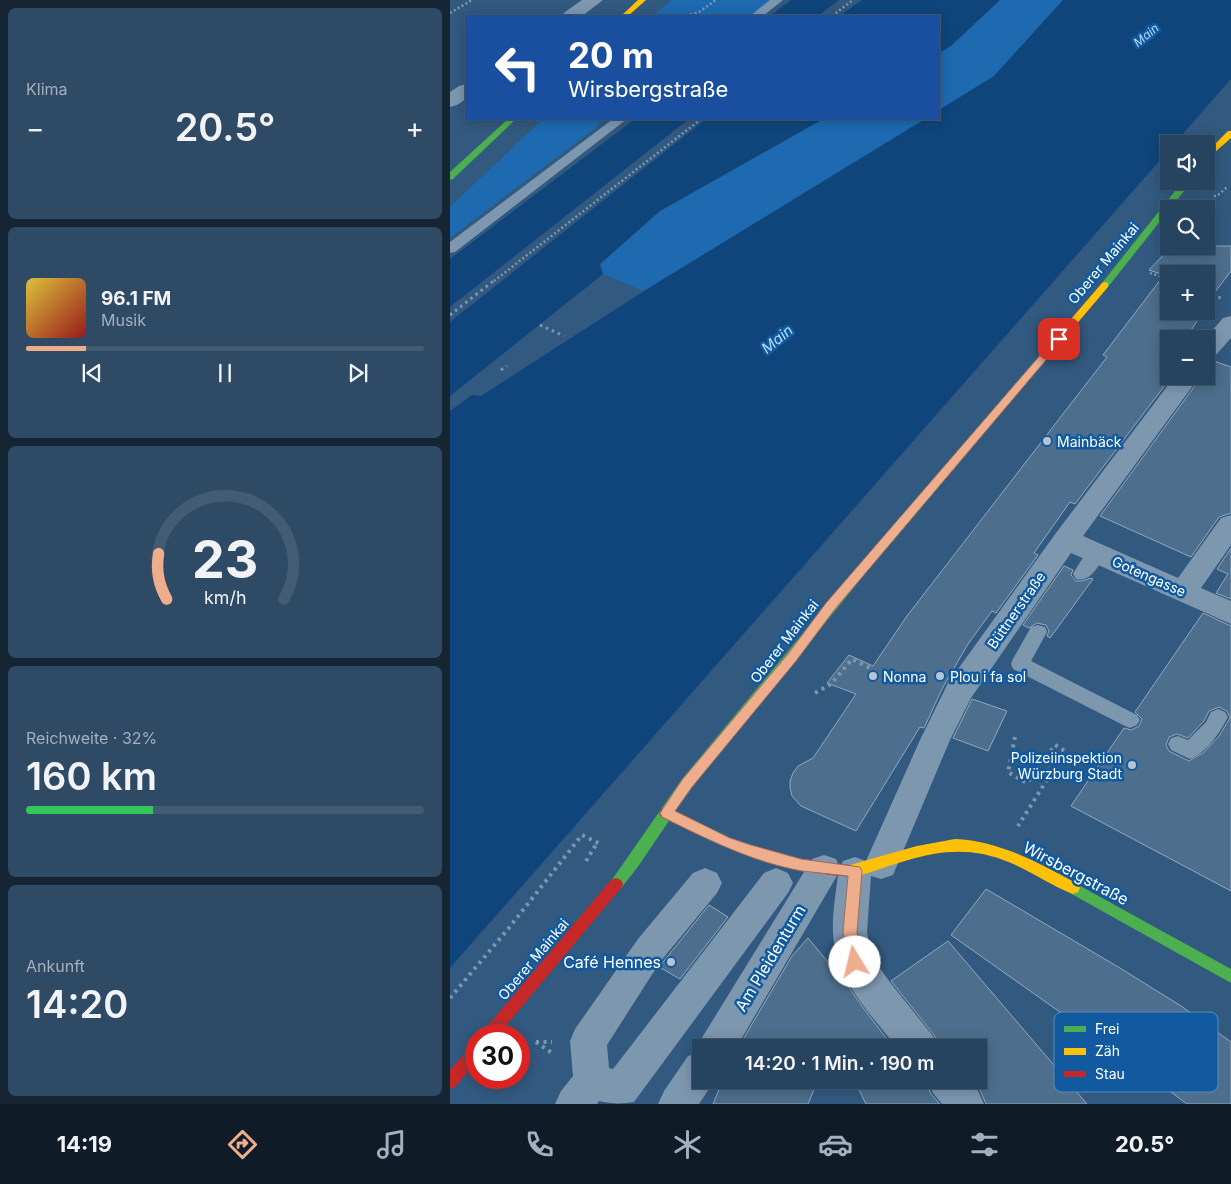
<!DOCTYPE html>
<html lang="de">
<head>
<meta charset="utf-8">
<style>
  :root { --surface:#26435f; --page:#2e4a65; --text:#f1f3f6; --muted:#a4b0bd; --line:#425c74; --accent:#eead8d }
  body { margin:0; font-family:Inter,sans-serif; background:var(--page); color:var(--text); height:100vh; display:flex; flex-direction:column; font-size:19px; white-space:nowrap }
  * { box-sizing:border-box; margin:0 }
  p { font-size:16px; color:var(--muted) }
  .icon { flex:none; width:28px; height:28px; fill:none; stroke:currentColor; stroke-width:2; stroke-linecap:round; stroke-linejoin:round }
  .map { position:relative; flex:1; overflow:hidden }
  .details { display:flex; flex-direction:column; gap:8px; padding:8px; background:#152534; width:450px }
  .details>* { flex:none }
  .guide { position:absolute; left:15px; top:15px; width:475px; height:105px; border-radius:0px; box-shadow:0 2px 12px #0003,0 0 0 1px var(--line); background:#1a4fa0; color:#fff; overflow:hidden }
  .fabs { position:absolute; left:710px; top:135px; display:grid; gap:10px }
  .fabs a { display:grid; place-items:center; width:55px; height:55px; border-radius:0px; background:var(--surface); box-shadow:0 2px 12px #0003,0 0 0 1px var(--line); font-size:25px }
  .speed { position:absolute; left:15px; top:1024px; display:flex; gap:10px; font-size:25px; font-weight:700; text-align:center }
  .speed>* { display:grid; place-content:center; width:65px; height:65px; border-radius:50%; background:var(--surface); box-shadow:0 2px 12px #0003,0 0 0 1px var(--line); line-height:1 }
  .speed .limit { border:8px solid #d22; background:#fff; color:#111 }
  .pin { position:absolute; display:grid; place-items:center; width:42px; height:42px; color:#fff; margin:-21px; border-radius:10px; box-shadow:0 2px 8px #0006 }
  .me { position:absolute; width:55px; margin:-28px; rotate:351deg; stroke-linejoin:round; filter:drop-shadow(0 0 4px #0008) }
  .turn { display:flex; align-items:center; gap:18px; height:105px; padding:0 20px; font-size:22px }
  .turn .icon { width:65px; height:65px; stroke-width:2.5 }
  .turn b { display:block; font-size:35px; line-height:42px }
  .big { font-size:38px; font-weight:600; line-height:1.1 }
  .details .card { flex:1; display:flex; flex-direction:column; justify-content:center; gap:8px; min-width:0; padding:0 18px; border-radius:8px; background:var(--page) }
  .details .dial { align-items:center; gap:0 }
  .dial svg { height:130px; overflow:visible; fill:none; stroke:var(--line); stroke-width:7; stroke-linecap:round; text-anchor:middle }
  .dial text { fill:var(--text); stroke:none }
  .song { display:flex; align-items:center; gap:15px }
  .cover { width:60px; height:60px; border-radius:8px; background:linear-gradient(135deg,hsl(50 70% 55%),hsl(0 70% 35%)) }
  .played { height:5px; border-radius:2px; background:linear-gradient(90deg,var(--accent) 15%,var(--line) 15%) }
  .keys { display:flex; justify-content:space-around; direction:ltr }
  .heat { display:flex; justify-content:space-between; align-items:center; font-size:28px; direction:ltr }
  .charge { height:8px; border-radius:4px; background:linear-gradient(90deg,#34c759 32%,var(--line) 0) }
  .trip { position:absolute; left:242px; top:1039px; width:295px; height:50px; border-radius:0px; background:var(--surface); box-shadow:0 2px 12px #0003,0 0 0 1px var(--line); font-weight:600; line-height:50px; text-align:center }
  .menu { display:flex; height:80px; justify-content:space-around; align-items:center; background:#0f1b26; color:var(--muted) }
  .menu .icon { width:35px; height:35px }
  .menu .selected { color:var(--accent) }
  .menu b { font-size:22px; color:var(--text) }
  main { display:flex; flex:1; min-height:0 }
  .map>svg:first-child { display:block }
  .green { fill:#1d6ab1 }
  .water { fill:#0f457b }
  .building { fill:#4d6e8c; stroke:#92a8bd; fill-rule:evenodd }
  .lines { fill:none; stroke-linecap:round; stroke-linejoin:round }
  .path-far2 { stroke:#7d97af; stroke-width:2.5; stroke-dasharray:2 2.5; stroke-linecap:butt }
  .path-far1 { stroke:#7d97af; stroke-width:3; stroke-dasharray:2.5 4; stroke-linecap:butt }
  .path { stroke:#7d97af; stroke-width:4; stroke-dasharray:3 4.5; stroke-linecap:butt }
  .lane { fill:#7d97af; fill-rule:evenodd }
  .street { fill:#7d97af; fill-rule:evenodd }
  .fast { fill:#4caf50; fill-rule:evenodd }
  .slow { fill:#ffc107; fill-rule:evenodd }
  .jam { fill:#c62828; fill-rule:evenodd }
  .route { fill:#eead8d; stroke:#9b705c }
  .poi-dot { fill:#b7c5d2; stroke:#125a9f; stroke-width:2 }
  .labels { text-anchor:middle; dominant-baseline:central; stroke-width:5; stroke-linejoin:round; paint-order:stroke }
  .far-water-label { font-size:12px; font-style:italic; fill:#b5dafb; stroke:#125a9f }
  .street-label { font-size:14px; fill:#fff; stroke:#125a9f }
  .poi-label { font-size:14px; fill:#fff; stroke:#125a9f; text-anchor:start }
  .water-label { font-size:15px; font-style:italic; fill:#b5dafb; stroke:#125a9f }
  .near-street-label { font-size:16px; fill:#fff; stroke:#125a9f }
  .near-poi-label { font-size:16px; fill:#fff; stroke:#125a9f; text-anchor:end }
  .key { fill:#125a9f; stroke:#598cbc; stroke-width:1 }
  .key-label { font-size:14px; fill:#fff }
</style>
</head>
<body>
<main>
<section class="details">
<div class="card"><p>Klima</p>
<div class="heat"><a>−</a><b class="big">20.5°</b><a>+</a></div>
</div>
<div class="card">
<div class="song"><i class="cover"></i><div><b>96.1 FM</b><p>Musik</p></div></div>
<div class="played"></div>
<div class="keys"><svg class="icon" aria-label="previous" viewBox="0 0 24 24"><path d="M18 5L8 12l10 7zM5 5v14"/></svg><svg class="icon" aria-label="pause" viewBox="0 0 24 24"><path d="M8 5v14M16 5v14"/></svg><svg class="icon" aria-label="next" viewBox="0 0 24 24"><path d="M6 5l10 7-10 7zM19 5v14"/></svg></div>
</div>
<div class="card dial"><svg viewBox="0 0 100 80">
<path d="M14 69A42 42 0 1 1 86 69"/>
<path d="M14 69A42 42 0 0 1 9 41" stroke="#eead8d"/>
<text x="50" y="56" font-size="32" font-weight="700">23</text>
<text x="50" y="72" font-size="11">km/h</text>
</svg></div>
<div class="card"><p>Reichweite · 32%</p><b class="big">160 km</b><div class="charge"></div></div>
<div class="card"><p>Ankunft</p><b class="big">14:20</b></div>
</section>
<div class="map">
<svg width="781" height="1104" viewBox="0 0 781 1104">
  <rect width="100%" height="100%" fill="#32597f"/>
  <path class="green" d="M222,0H323L301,16H202Z
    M550,0H613L544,76L489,110V53L501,45Z
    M93,119H149L148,126L0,238V207Z
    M373,119H475L194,291L153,274L149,265L210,211Z"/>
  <path class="water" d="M341,0H389L368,16H320Z
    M412,0H550L501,46L489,53V16H389Z
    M613,0H781V79L724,144H719V150L0,968V411L22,395L31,396L194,291L475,119H489V110L544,76Z
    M185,119H239L0,307V259Z
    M256,119H373L210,211L150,264L153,274L0,396V322Z"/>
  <path class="building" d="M722,246H781V271L756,304V274H719V311H754L735,339H719V376H722L625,504L620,502L584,553L588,555L546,613L542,611L518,644L492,689L474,728L470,727L406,831L351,806L342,796L340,788V781L343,773L348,766L363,758L406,694L377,683L399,655L423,666L457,616L657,357L653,355L714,275L699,270Z
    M761,360L781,367V513L769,517L741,557L650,516L752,376H756V361Z
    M781,548V599L766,593L778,574L767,569Z
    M614,566L623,570L621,575L626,581H632L641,578L643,579L600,638L597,636L599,631L596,625L587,623L579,628L573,625Z
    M753,613L781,626V891L621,806L674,728L681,730L689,726L692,719L685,712ZM769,707L777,711L780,718L769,736L753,753L739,761L719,751L716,745L719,737L727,734L738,738L754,721L759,711Z
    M522,699L557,711L538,751L503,738Z
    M536,889L670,968L731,1006L781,1042V1104H737L689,1068L501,935Z
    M259,905L278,917L230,979L209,967Z
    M358,938L398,986L414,1009L444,1048H388L385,1041L382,1048H288L342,956Z
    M498,941L637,1104H536L530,1090L521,1080H529V1048H490L484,1035L441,981Z
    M273,1080H368L358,1104H263Z
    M404,1080H475L481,1094L490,1104H416Z"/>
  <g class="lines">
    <path class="path-far2" d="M0,13L22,0
      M236,16L249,12L266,0
      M382,16L403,0
      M764,196H767L777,187
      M700,273L719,279
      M44,281L251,119"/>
    <path class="path-far1" d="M756,293L771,298
      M0,315L46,279
      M90,325L114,336
      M51,370L57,366"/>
    <path class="path" d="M365,693L381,684L402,659L422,669
      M565,737L558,772L577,783L605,745L615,751L568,826
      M136,861L147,843
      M0,998L58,929L132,835L152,845
      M86,1042L102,1053
      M86,1042H102"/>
    <path class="lane" d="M320,0H333L313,16H300Z
      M163,119H177L5,252L0,253V242Z
      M647,547L653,549L656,553C649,565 641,583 626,579L623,574C629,564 636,550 647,547Z
      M588,625L595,627L597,632L581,661L687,715L690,720L687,725L680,728L673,725L563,669L561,664L563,659L581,627Z
      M768,709L775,712L778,717C770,732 757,753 740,759L721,750L718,744L721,738L728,736L738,740L756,722L761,712Z"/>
    <path class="street" d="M132,0H153L132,16H112L115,12Z
      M16,84V99L7,105L0,107V92L9,86Z
      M781,316V338L764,357L756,359V339H755L773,318Z
      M725,376H750L633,536L728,578L771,518L781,515V545L751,588L781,601V624L621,553L521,698L500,740L443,875L431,879L421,876L417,932L422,957L439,981L483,1036L488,1048H447C420,1013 384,978 383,932C382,913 386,893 388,874L286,1048H251V1080H265L249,1104H208L214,1091L238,1056L249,1052L248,1048L253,1036L362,859L374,855L386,859L390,868L393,861L405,857L416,861L470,740L498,683L606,533Z
      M255,868L267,873L272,883L267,893L210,962L157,1045L159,1068L163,1069L314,873L326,868L338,873L343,883L338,893L184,1102C173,1104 161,1104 149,1101L147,1104H105L111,1091L123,1076L120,1041L125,1029L188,939L243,873Z
      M477,1080H519L528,1091L534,1104H492L483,1093Z"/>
    <path class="fast" d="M58,119H66L3,179L0,180V172Z
      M733,181H742L658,287H652V283Z
      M415,562L421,566L419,569L242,787L187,868L171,888L166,890L161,888L159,884L232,779L411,563Z
      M623,882L781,969V983L618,892L616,888L618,884Z"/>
    <path class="slow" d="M188,0H196L178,16H171Z
      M778,131H781V138L756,160V153Z
      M655,282L658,283V287L419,569H411L409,566L411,563L652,283Z
      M505,839C550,841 589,863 628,884L630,888L628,892L623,894C602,886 582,872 561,863C503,838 461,860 405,877L395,875L393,871L395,867L400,865L467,846Z"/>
    <path class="jam" d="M216,807C238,815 258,829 279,838C317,854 359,861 400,865L405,867L407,871L405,875C396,878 384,875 374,874C315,866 264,843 211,817L209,813L211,809Z
      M166,878L171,880L173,884L171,888L48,1035H32L34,1030L161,880Z
      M26,1044V1062L5,1087L0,1089V1070L21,1046Z"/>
  </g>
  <path class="route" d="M609,336L612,337V341L385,609L346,661L242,787L225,811L280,838L301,845L351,859L410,867L412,871L407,932L412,962L410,967L405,969L400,967L398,962L393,932L398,876C383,874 367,873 352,871C302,862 257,839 212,817L210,813L232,780L338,654L376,603L606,337Z"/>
  <g class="poi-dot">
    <circle cx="597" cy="441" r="5"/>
    <circle cx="423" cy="676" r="5"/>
    <circle cx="490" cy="676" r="5"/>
    <circle cx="682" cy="765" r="5"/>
    <circle cx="221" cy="962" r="5"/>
  </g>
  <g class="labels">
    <g class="far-water-label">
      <text transform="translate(696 35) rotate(-39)">Main</text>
    </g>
    <g class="street-label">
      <text transform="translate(653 263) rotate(-50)">Oberer Mainkai</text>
      <text transform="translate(699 576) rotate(24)">Gotengasse</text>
      <text transform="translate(566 610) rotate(-55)">Büttnerstraße</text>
      <text transform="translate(334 641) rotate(-52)">Oberer Mainkai</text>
      <text transform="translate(83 959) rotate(-50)">Oberer Mainkai</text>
    </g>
    <g class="poi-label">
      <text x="607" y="441">Mainbäck</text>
      <text x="433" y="676">Nonna</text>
      <text x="500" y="676">Plou i fa sol</text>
      <text x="672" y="757" text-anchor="end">Polizeiinspektion<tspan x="672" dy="16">Würzburg Stadt</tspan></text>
    </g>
    <g class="water-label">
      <text transform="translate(327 339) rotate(-39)">Main</text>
    </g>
    <g class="near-street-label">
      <text transform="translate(626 873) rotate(28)">Wirsbergstraße</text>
      <text transform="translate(320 958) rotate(-59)">Am Pleidenturm</text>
    </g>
    <g class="near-poi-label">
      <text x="211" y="962">Café Hennes</text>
    </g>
  </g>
  <rect x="604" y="1012" width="164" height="80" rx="8" class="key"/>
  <rect x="614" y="1026" width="22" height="6" fill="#4caf50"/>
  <rect x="614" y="1048" width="22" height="7" fill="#ffc107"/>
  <rect x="614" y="1071" width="22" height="6" fill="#c62828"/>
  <g class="key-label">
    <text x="645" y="1034">Frei</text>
    <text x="645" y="1056">Zäh</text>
    <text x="645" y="1079">Stau</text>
  </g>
</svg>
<div class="fabs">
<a><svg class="icon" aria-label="sound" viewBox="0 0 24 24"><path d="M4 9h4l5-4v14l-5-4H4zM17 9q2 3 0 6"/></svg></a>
<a><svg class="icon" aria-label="search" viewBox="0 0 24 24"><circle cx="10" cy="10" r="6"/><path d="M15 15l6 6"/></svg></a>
<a>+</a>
<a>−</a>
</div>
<div class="speed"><div class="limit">30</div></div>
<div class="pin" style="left:609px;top:339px;background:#d93025"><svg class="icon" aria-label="arrive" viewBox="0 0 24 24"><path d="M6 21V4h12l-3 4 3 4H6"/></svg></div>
<svg class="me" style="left:405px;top:962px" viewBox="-20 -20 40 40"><circle r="19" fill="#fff"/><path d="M0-13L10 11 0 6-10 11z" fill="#eead8d"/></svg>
<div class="trip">14:20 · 1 Min. · 190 m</div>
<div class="guide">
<div class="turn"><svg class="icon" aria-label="left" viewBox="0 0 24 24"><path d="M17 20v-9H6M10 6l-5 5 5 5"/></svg><div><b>20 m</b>Wirsbergstraße</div></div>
</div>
</div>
</main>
<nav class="menu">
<b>14:19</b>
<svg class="icon selected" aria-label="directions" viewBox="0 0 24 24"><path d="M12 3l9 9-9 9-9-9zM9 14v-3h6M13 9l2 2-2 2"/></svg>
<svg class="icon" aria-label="music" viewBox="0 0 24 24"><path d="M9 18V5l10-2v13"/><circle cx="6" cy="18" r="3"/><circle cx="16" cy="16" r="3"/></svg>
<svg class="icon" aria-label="phone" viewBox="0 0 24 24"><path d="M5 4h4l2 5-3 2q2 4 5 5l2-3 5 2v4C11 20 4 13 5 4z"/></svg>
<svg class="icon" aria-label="climate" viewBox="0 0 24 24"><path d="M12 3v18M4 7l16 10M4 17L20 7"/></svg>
<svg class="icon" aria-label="car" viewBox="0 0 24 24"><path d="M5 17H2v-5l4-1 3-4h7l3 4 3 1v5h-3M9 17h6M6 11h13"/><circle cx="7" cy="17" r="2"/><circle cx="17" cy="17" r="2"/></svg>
<svg class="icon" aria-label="filters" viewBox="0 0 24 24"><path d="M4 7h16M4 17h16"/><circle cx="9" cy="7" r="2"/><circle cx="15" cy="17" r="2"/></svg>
<b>20.5°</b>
</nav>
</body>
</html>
